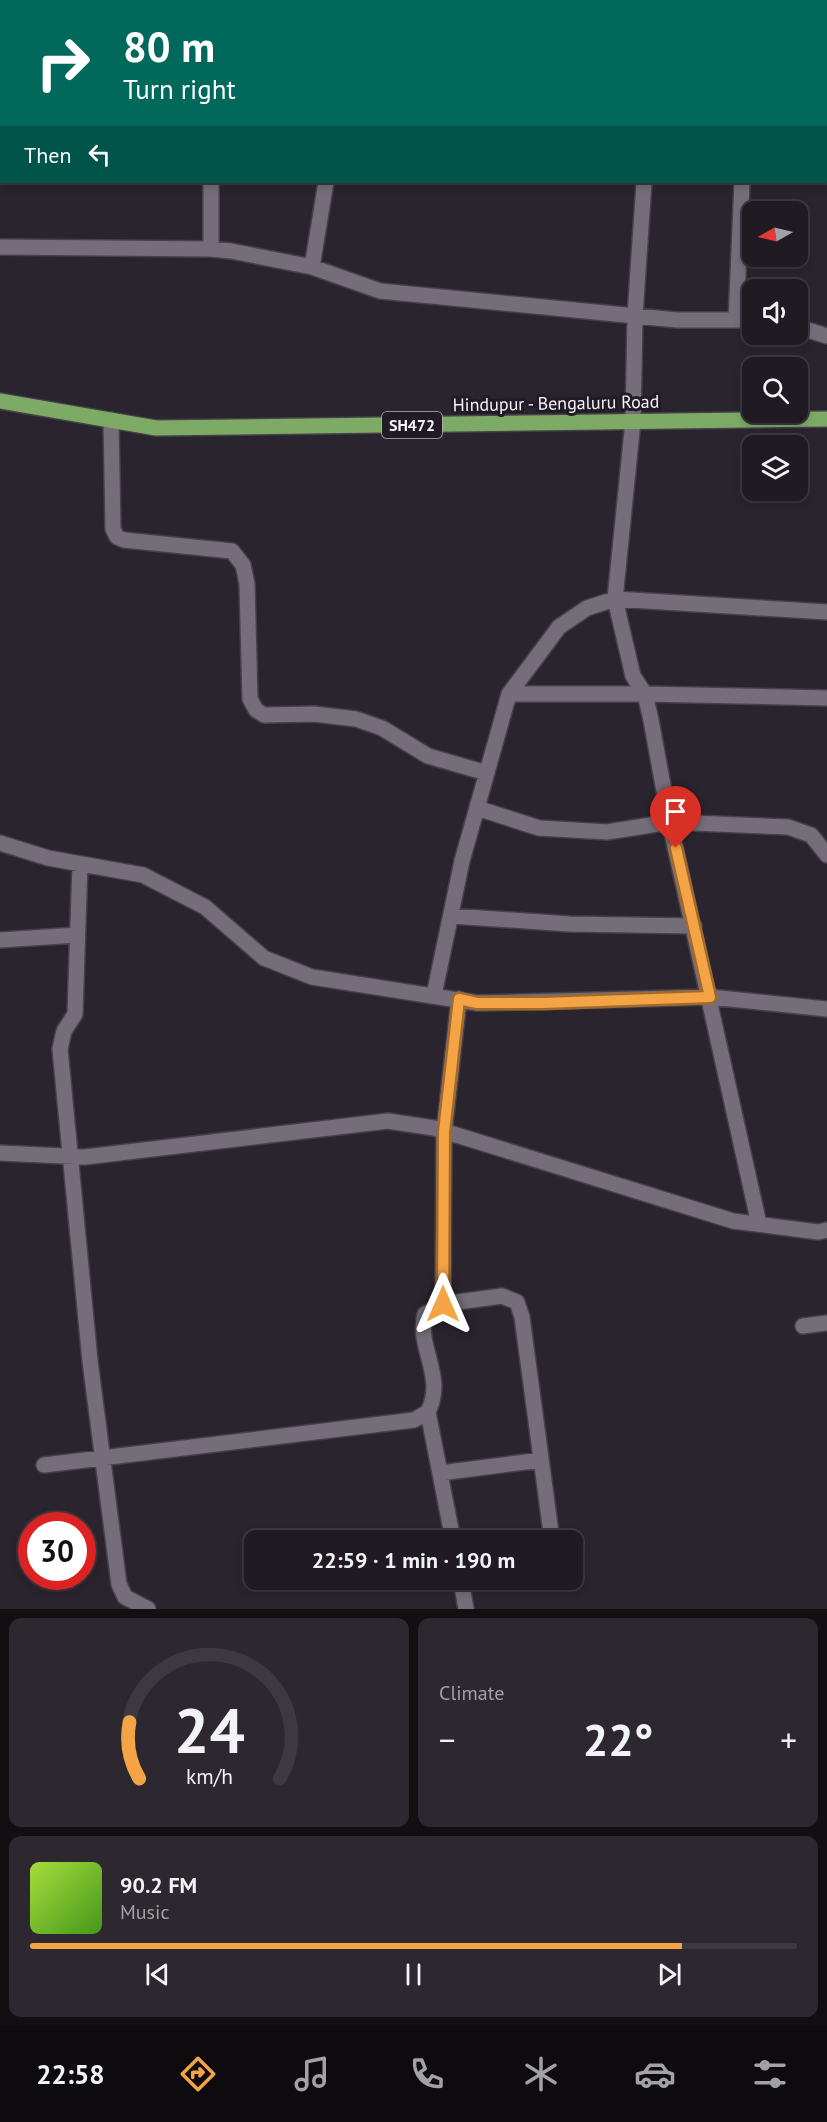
<!DOCTYPE html>
<html lang="en">
<head>
<meta charset="utf-8">
<style>
  :root { --surface:#201b22; --page:#2d282f; --text:#f1f3f6; --muted:#a2a1a5; --line:#3d3940; --accent:#f4a345 }
  body { margin:0; font-family:"PT Sans",sans-serif; background:var(--page); color:var(--text); height:100vh; display:flex; flex-direction:column; font-size:22px; white-space:nowrap }
  * { box-sizing:border-box; margin:0 }
  p { font-size:20px; color:var(--muted) }
  .icon { flex:none; width:33px; height:33px; fill:none; stroke:currentColor; stroke-width:2; stroke-linecap:round; stroke-linejoin:round }
  .map { position:relative; height:1609px; overflow:hidden }
  .side { display:flex; flex-direction:column; gap:9px; padding:9px; background:#120f13; flex:1 }
  .side>* { flex:none }
  .hud { position:absolute; left:0px; top:0px; width:828px; height:183px; box-shadow:0 3px 9px #0003,0 0 0 2px var(--line); background:#00695c; color:#fff; overflow:hidden }
  .needle { width:39px; rotate:262deg }
  .buttons { position:absolute; left:742px; top:201px; display:grid; gap:12px }
  .buttons a { display:grid; place-items:center; width:66px; height:66px; border-radius:12px; background:var(--surface); box-shadow:0 3px 9px #0003,0 0 0 2px var(--line); font-size:30px }
  .speed { position:absolute; left:18px; top:1512px; display:flex; gap:12px; font-size:30px; font-weight:700; text-align:center }
  .speed>* { display:grid; place-content:center; width:78px; height:78px; border-radius:50%; background:var(--surface); box-shadow:0 3px 9px #0003,0 0 0 2px var(--line); line-height:1 }
  .speed .limit { border:9px solid #d22; background:#fff; color:#111 }
  .pin { position:absolute; display:grid; place-items:center; width:51px; height:51px; color:#fff; margin:-62px -26px; border-radius:50% 50% 50% 0; rotate:-45deg; box-shadow:0 0 6px #0007 }
  .pin .icon { rotate:45deg }
  .me { position:absolute; width:66px; margin:-33px; rotate:0deg; stroke-linejoin:round; filter:drop-shadow(0 0 4px #0008) }
  .turn { display:flex; align-items:center; gap:21px; height:126px; padding:0 24px; font-size:27px }
  .turn .icon { width:78px; height:78px; stroke-width:2.5 }
  .turn b { display:block; font-size:42px; line-height:51px }
  .then { display:flex; align-items:center; height:57px; padding:0 24px; background:#0003; gap:12px; font-size:22px }
  .big { font-size:45px; font-weight:700; line-height:1.1 }
  .side .card { flex:1; display:flex; flex-direction:column; justify-content:center; gap:9px; min-width:0; padding:0 21px; border-radius:12px; background:var(--page) }
  .side .dial { align-items:center; gap:0 }
  .dial svg { height:156px; overflow:visible; fill:none; stroke:var(--line); stroke-width:7; stroke-linecap:round; text-anchor:middle }
  .dial text { fill:var(--text); stroke:none }
  .song { display:flex; align-items:center; gap:18px }
  .cover { width:72px; height:72px; border-radius:9px; background:linear-gradient(135deg,hsl(80 70% 55%),hsl(100 70% 35%)) }
  .played { height:6px; border-radius:3px; background:linear-gradient(90deg,var(--accent) 85%,var(--line) 85%) }
  .keys { display:flex; justify-content:space-around; direction:ltr }
  .heat { display:flex; justify-content:space-between; align-items:center; font-size:33px; direction:ltr }
  .side .tiles { flex:1; display:grid; gap:9px; grid-template-columns:1fr 1fr }
  .card:last-child { grid-column:span 2 }
  .trip { position:absolute; left:244px; top:1530px; width:339px; height:60px; border-radius:12px; background:var(--surface); box-shadow:0 3px 9px #0003,0 0 0 2px var(--line); font-weight:700; line-height:60px; text-align:center }
  .menu { display:flex; height:96px; justify-content:space-around; align-items:center; background:#0d0b0e; color:var(--muted) }
  .menu .icon { width:42px; height:42px }
  .menu .on { color:var(--accent) }
  .menu b { font-size:27px; color:var(--text) }
  .map>svg:first-child { display:block }
  .lines { fill:none; stroke-linecap:round; stroke-linejoin:round }
  .minor-casing { stroke:#454049; stroke-width:18 }
  .major-casing { stroke:#454049; stroke-width:18 }
  .minor { stroke:#756e7a; stroke-width:15 }
  .major { stroke:#7dab66; stroke-width:15 }
  .route-casing { stroke:#9f6a2d; stroke-width:15 }
  .route { stroke:#f4a345; stroke-width:10 }
  .labels { text-anchor:middle; dominant-baseline:central; stroke-width:6; stroke-linejoin:round; paint-order:stroke }
  .shield { fill:#201b25; stroke:#b6b2ba; stroke-width:1.5 }
  .shield-label { font-size:16px; font-weight:bold; fill:#f7f3fa }
  .street-label { font-size:18px; fill:#f7f3fa; stroke:#201b25 }
</style>
</head>
<body>
<div class="map">
<svg width="827" height="1609" viewBox="0 0 827 1609">
  <rect width="100%" height="100%" fill="#2a242e"/>
  <g class="lines">
    <defs>
      <path id="minor" d="M210,0V2
        M299,0V2
        M502,2V0
        M655,2V0
        M755,2L756,0
        M0,27L2,28
        M826,142H827
        M211,182V249L231,251L312,267L380,291L677,320H753
        M644,182L635,316L633,421L615,599L633,676L645,694L651,720L671,829L759,1224
        M0,247L211,249
        M312,267L326,182
        M736,320L742,182
        M798,327L827,336
        M111,420L113,529L117,537L124,540L232,551L243,565L247,584L250,699L256,710L264,715L314,714L356,719L382,728L428,756L487,773
        M509,694H645L827,698
        M477,808L539,828L607,832L670,822L788,827L811,835L827,855
        M0,843L48,858L143,875L205,907L264,958L312,977L477,1003L710,997L827,1009
        M80,864L75,1014L64,1031L60,1049L90,1361L119,1584L125,1597L148,1609
        M451,916L570,924L694,926
        M0,940L77,935
        M434,995L462,861L509,694L559,627L587,608L615,599L827,612
        M459,999L444,1132L443,1304L502,1296L517,1302L522,1317L552,1540
        M0,1153L85,1157L388,1121L434,1128L733,1221L818,1232L827,1230
        M443,1304L425,1314C416,1347 446,1376 428,1412L453,1540
        M803,1326L827,1323
        M44,1465L414,1420L428,1412
        M440,1473L541,1460
        M461,1580L466,1609"/>
      <path id="major" d="M0,401L156,428L827,419"/>
    </defs>
    <use href="#minor" class="minor-casing"/>
    <use href="#major" class="major-casing"/>
    <use href="#minor" class="minor"/>
    <use href="#major" class="major"/>
  </g>
  <g class="lines">
    <defs>
      <path id="route" d="M443,1304L444,1132L459,999L477,1003H543L710,997L676,848"/>
    </defs>
    <use href="#route" class="route-casing"/>
    <use href="#route" class="route"/>
  </g>
  <g class="labels">
    <rect class="shield" x="382" y="412" width="60" height="26" rx="4.5"/>
    <g class="shield-label">
      <text x="412" y="425">SH472</text>
    </g>
    <g class="street-label">
      <text transform="translate(556 403) rotate(-1)">Hindupur - Bengaluru Road</text>
    </g>
  </g>
</svg>
<div class="buttons">
<a><svg class="needle" viewBox="-14 -14 28 28"><path d="M0-13l5 13h-10z" fill="#e53935"/><path d="M0 13l5-13h-10z" fill="#a2a1a5"/></svg></a>
<a><svg class="icon" aria-label="sound" viewBox="0 0 24 24"><path d="M4 9h4l5-4v14l-5-4H4zM17 9q2 3 0 6"/></svg></a>
<a><svg class="icon" aria-label="search" viewBox="0 0 24 24"><circle cx="10" cy="10" r="6"/><path d="M15 15l6 6"/></svg></a>
<a><svg class="icon" aria-label="layers" viewBox="0 0 24 24"><path d="M12 4l9 5-9 5-9-5zM3 14l9 5 9-5"/></svg></a>
</div>
<div class="speed"><div class="limit">30</div></div>
<div class="pin" style="left:676px;top:848px;background:#d93025"><svg class="icon" aria-label="arrive" viewBox="0 0 24 24"><path d="M6 21V4h12l-3 4 3 4H6"/></svg></div>
<svg class="me" style="left:443px;top:1304px" viewBox="-20 -20 40 40"><path d="M0-17L14 15 0 8-14 15z" fill="#f4a345" stroke="#fff" stroke-width="4"/></svg>
<div class="trip">22:59 · 1 min · 190 m</div>
<div class="hud">
<div class="turn"><svg class="icon" aria-label="right" viewBox="0 0 24 24"><path d="M7 20v-9h11M14 6l5 5-5 5"/></svg><div><b>80 m</b>Turn right</div></div>
<div class="then">Then<svg class="icon" aria-label="left" viewBox="0 0 24 24"><path d="M17 20v-9H6M10 6l-5 5 5 5"/></svg></div>
</div>
</div>
<section class="side">
<div class="tiles">
<div class="card dial"><svg viewBox="0 0 100 80">
<path d="M14 69A42 42 0 1 1 86 69"/>
<path d="M14 69A42 42 0 0 1 9 40" stroke="#f4a345"/>
<text x="50" y="56" font-size="32" font-weight="700">24</text>
<text x="50" y="72" font-size="11">km/h</text>
</svg></div>
<div class="card"><p>Climate</p>
<div class="heat"><a>−</a><b class="big">22°</b><a>+</a></div>
</div>
<div class="card">
<div class="song"><i class="cover"></i><div><b>90.2 FM</b><p>Music</p></div></div>
<div class="played"></div>
<div class="keys"><svg class="icon" aria-label="previous" viewBox="0 0 24 24"><path d="M18 5L8 12l10 7zM5 5v14"/></svg><svg class="icon" aria-label="pause" viewBox="0 0 24 24"><path d="M8 5v14M16 5v14"/></svg><svg class="icon" aria-label="next" viewBox="0 0 24 24"><path d="M6 5l10 7-10 7zM19 5v14"/></svg></div>
</div>
</div>
</section>
<nav class="menu">
<b>22:58</b>
<svg class="icon on" aria-label="directions" viewBox="0 0 24 24"><path d="M12 3l9 9-9 9-9-9zM9 14v-3h6M13 9l2 2-2 2"/></svg>
<svg class="icon" aria-label="music" viewBox="0 0 24 24"><path d="M9 18V5l10-2v13"/><circle cx="6" cy="18" r="3"/><circle cx="16" cy="16" r="3"/></svg>
<svg class="icon" aria-label="phone" viewBox="0 0 24 24"><path d="M5 4h4l2 5-3 2q2 4 5 5l2-3 5 2v4C11 20 4 13 5 4z"/></svg>
<svg class="icon" aria-label="climate" viewBox="0 0 24 24"><path d="M12 3v18M4 7l16 10M4 17L20 7"/></svg>
<svg class="icon" aria-label="car" viewBox="0 0 24 24"><path d="M5 17H2v-5l4-1 3-4h7l3 4 3 1v5h-3M9 17h6M6 11h13"/><circle cx="7" cy="17" r="2"/><circle cx="17" cy="17" r="2"/></svg>
<svg class="icon" aria-label="filters" viewBox="0 0 24 24"><path d="M4 7h16M4 17h16"/><circle cx="9" cy="7" r="2"/><circle cx="15" cy="17" r="2"/></svg>
</nav>
</body>
</html>
